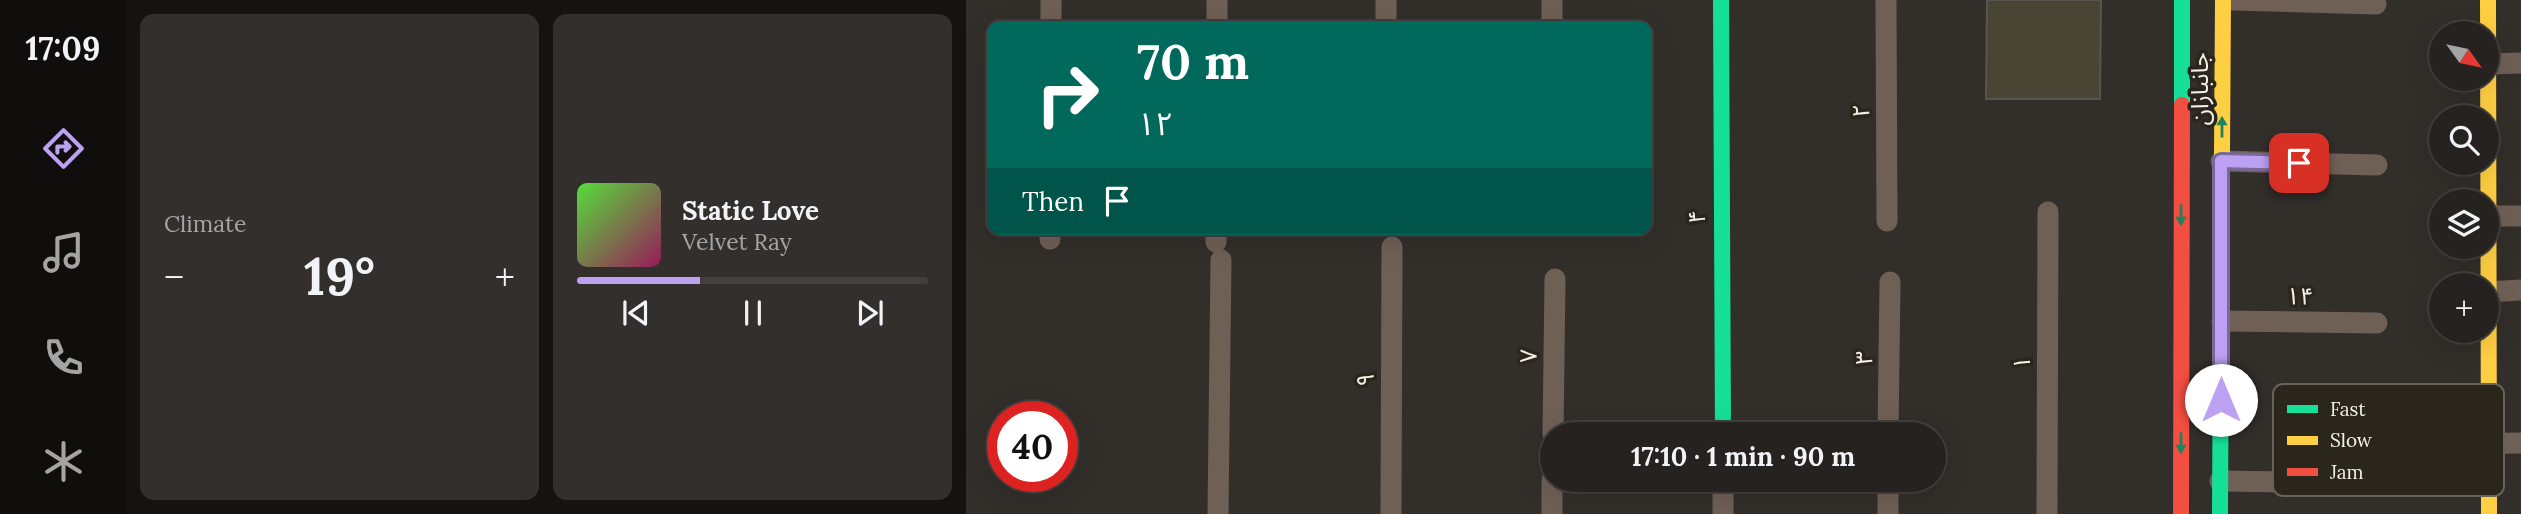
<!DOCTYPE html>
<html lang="en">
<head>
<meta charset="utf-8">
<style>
  :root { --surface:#262220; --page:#322f2d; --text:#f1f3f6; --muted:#a4a4a5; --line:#423f3e; --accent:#bca0f2 }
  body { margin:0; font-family:Lora,"Noto Sans Arabic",serif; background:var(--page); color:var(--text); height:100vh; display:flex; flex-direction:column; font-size:26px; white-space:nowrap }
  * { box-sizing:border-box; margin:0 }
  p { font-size:23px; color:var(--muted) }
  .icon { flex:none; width:38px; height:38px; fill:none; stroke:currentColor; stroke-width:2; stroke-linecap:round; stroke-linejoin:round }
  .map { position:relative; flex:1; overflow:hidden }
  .sheet { display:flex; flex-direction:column; gap:14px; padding:14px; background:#151312; width:840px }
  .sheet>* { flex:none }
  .hud { position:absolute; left:21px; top:21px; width:665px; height:214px; border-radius:14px; box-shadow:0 7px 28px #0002,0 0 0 2px var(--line); background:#00695c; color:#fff; overflow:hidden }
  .needle { width:46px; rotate:123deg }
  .fabs { position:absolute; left:1463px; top:21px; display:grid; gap:14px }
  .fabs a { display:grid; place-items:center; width:70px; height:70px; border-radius:50%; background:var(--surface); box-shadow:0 7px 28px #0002,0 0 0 2px var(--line); font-size:35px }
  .speed { position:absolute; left:21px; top:401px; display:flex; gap:14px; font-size:35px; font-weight:700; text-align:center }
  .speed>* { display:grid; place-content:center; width:91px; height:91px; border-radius:50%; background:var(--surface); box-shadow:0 7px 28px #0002,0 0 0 2px var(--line); line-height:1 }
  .speed .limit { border:10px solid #d22; background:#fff; color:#111 }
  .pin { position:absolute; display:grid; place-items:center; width:60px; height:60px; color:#fff; margin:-30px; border-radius:14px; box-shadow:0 4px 10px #0006 }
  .me { position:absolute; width:77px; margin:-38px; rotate:0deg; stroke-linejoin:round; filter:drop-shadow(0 0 5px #0008) }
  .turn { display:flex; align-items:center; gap:24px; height:147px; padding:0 35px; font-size:32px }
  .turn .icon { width:91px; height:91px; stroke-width:2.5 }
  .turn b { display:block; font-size:49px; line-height:60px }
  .then { display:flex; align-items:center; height:66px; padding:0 35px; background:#0003; gap:14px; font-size:26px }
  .big { font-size:52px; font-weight:700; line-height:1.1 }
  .sheet .tile { flex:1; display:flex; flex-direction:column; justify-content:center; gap:10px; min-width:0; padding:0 24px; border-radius:14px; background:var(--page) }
  .song { display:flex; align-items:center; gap:21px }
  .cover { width:84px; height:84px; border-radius:10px; background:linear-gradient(135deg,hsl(110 70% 55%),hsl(330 70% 35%)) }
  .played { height:7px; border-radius:4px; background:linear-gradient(90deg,var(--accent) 35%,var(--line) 35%) }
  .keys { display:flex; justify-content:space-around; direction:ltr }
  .heat { display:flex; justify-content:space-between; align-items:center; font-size:38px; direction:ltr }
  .sheet .tiles { flex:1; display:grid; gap:14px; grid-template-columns:repeat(2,1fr) }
  .trip { position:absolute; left:574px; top:422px; width:406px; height:70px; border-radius:35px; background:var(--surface); box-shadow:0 7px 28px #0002,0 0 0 2px var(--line); font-weight:700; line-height:70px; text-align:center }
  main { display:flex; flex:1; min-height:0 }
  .menu { display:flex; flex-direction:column; width:126px; justify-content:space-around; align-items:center; background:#0f0e0d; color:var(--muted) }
  .menu .icon { width:49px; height:49px }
  .menu .on { color:var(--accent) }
  .menu b { font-size:32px; color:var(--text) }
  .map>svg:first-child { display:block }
  .building { fill:#484534; stroke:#575551; stroke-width:2 }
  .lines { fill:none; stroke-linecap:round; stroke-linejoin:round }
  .street { stroke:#6f6056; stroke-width:21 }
  .fast { stroke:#16e098; stroke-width:16 }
  .slow { stroke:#ffcf43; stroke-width:16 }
  .jam { stroke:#f24e42; stroke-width:16 }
  .oneway { fill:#20835a }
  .route-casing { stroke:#7a689d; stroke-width:18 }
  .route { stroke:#bca0f2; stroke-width:12 }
  .labels { text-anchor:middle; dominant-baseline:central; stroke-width:7; stroke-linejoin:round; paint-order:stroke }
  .street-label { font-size:24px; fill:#f3efe9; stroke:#2b261c }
  .key { fill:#2b261c; stroke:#67625a; stroke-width:2 }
  .key-label { font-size:19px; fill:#f3efe9 }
</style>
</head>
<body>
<main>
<nav class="menu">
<b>17:09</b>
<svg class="icon on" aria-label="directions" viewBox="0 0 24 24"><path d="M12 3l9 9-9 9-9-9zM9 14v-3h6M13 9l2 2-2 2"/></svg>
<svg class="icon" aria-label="music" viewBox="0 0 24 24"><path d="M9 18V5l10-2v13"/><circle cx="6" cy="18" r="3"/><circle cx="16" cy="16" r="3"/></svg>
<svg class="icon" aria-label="phone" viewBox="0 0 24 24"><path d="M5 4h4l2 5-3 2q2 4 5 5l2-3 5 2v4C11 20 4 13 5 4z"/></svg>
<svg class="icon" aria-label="climate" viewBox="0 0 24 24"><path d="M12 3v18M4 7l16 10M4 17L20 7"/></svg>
</nav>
<section class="sheet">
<div class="tiles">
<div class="tile"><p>Climate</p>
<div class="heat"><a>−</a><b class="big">19°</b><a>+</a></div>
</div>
<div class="tile">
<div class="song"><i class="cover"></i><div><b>Static Love</b><p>Velvet Ray</p></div></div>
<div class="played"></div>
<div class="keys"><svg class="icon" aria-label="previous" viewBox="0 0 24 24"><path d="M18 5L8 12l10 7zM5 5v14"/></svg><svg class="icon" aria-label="pause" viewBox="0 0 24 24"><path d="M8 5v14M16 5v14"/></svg><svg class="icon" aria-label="next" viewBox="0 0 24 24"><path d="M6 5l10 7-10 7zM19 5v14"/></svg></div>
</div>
</div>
</section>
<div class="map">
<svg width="1555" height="514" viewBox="0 0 1555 514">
  <rect width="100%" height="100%" fill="#322e2a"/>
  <path class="building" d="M1021,0H1135L1134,99H1020Z"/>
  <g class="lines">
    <path class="street" d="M586,0V26
      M920,0L921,221
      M1268,0L1410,4
      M85,26V0
      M251,26V0
      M420,26V0
      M1522,64L1555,63
      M1255,161L1411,165
      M1523,216H1555
      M84,239V229
      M250,242V229
      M1522,292L1555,290
      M1256,321L1411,323
      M587,434L589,279
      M922,434L924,282
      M1478,444L1555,443
      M757,480V514
      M1254,481L1407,483
      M252,514L255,260
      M425,514L426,247
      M586,514V480
      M922,514V480
      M1081,514L1082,212"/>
    <path class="fast" d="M755,0L757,434
      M1216,105V0
      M1254,514L1256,152"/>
    <path class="slow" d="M1522,0L1523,514
      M1256,152L1257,0"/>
    <path class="jam" d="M1215,514L1216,105"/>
  </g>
  <defs><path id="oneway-solid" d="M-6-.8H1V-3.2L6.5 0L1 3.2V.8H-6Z" transform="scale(1.75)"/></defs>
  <g class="oneway">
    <use href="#oneway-solid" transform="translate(1256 127) rotate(-90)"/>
    <use href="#oneway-solid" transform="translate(1215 215) rotate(90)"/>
    <use href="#oneway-solid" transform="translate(1215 443) rotate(90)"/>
  </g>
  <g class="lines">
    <defs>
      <path id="route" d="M1255,400V161L1333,163"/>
    </defs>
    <use href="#route" class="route-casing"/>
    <use href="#route" class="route"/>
  </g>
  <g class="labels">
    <g class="street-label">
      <text transform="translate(1233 89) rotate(-90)">جانبازان</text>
      <text transform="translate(894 111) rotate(-90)">۲</text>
      <text transform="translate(730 217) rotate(-90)">۴</text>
      <text transform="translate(1334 296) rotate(1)">۱۴</text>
      <text transform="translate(562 356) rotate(-89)">۷</text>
      <text transform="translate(897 358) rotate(-90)">۳</text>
      <text transform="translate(1055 363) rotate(-90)">۱</text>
      <text transform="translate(399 380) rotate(-90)">۹</text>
    </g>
  </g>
  <rect x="1307" y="384" width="231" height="112" rx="10" class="key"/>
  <rect x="1321" y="405" width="31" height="8" fill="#16e098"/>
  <rect x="1321" y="436" width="31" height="9" fill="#ffcf43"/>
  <rect x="1321" y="468" width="31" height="8" fill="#f24e42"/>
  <g class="key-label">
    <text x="1364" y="416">Fast</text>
    <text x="1364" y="447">Slow</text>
    <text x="1364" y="479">Jam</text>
  </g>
</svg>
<div class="fabs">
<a><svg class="needle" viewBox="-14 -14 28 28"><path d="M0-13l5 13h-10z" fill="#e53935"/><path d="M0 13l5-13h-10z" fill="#a4a4a5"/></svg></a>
<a><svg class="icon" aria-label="search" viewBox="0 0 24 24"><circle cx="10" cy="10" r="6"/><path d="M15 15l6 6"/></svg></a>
<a><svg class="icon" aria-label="layers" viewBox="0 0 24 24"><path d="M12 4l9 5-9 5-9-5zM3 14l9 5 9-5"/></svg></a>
<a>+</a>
</div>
<div class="speed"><div class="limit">40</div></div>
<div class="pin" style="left:1333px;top:163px;background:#d93025"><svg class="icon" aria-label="arrive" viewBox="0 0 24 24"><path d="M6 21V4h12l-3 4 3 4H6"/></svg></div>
<svg class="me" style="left:1255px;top:400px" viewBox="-20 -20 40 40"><circle r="19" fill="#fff"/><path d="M0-13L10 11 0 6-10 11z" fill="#bca0f2"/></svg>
<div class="trip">17:10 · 1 min · 90 m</div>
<div class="hud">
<div class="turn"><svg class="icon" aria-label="right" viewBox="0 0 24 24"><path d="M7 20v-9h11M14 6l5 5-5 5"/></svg><div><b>70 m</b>۱۲</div></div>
<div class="then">Then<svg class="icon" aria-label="arrive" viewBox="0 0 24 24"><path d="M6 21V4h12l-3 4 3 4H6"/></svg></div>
</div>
</div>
</main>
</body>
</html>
